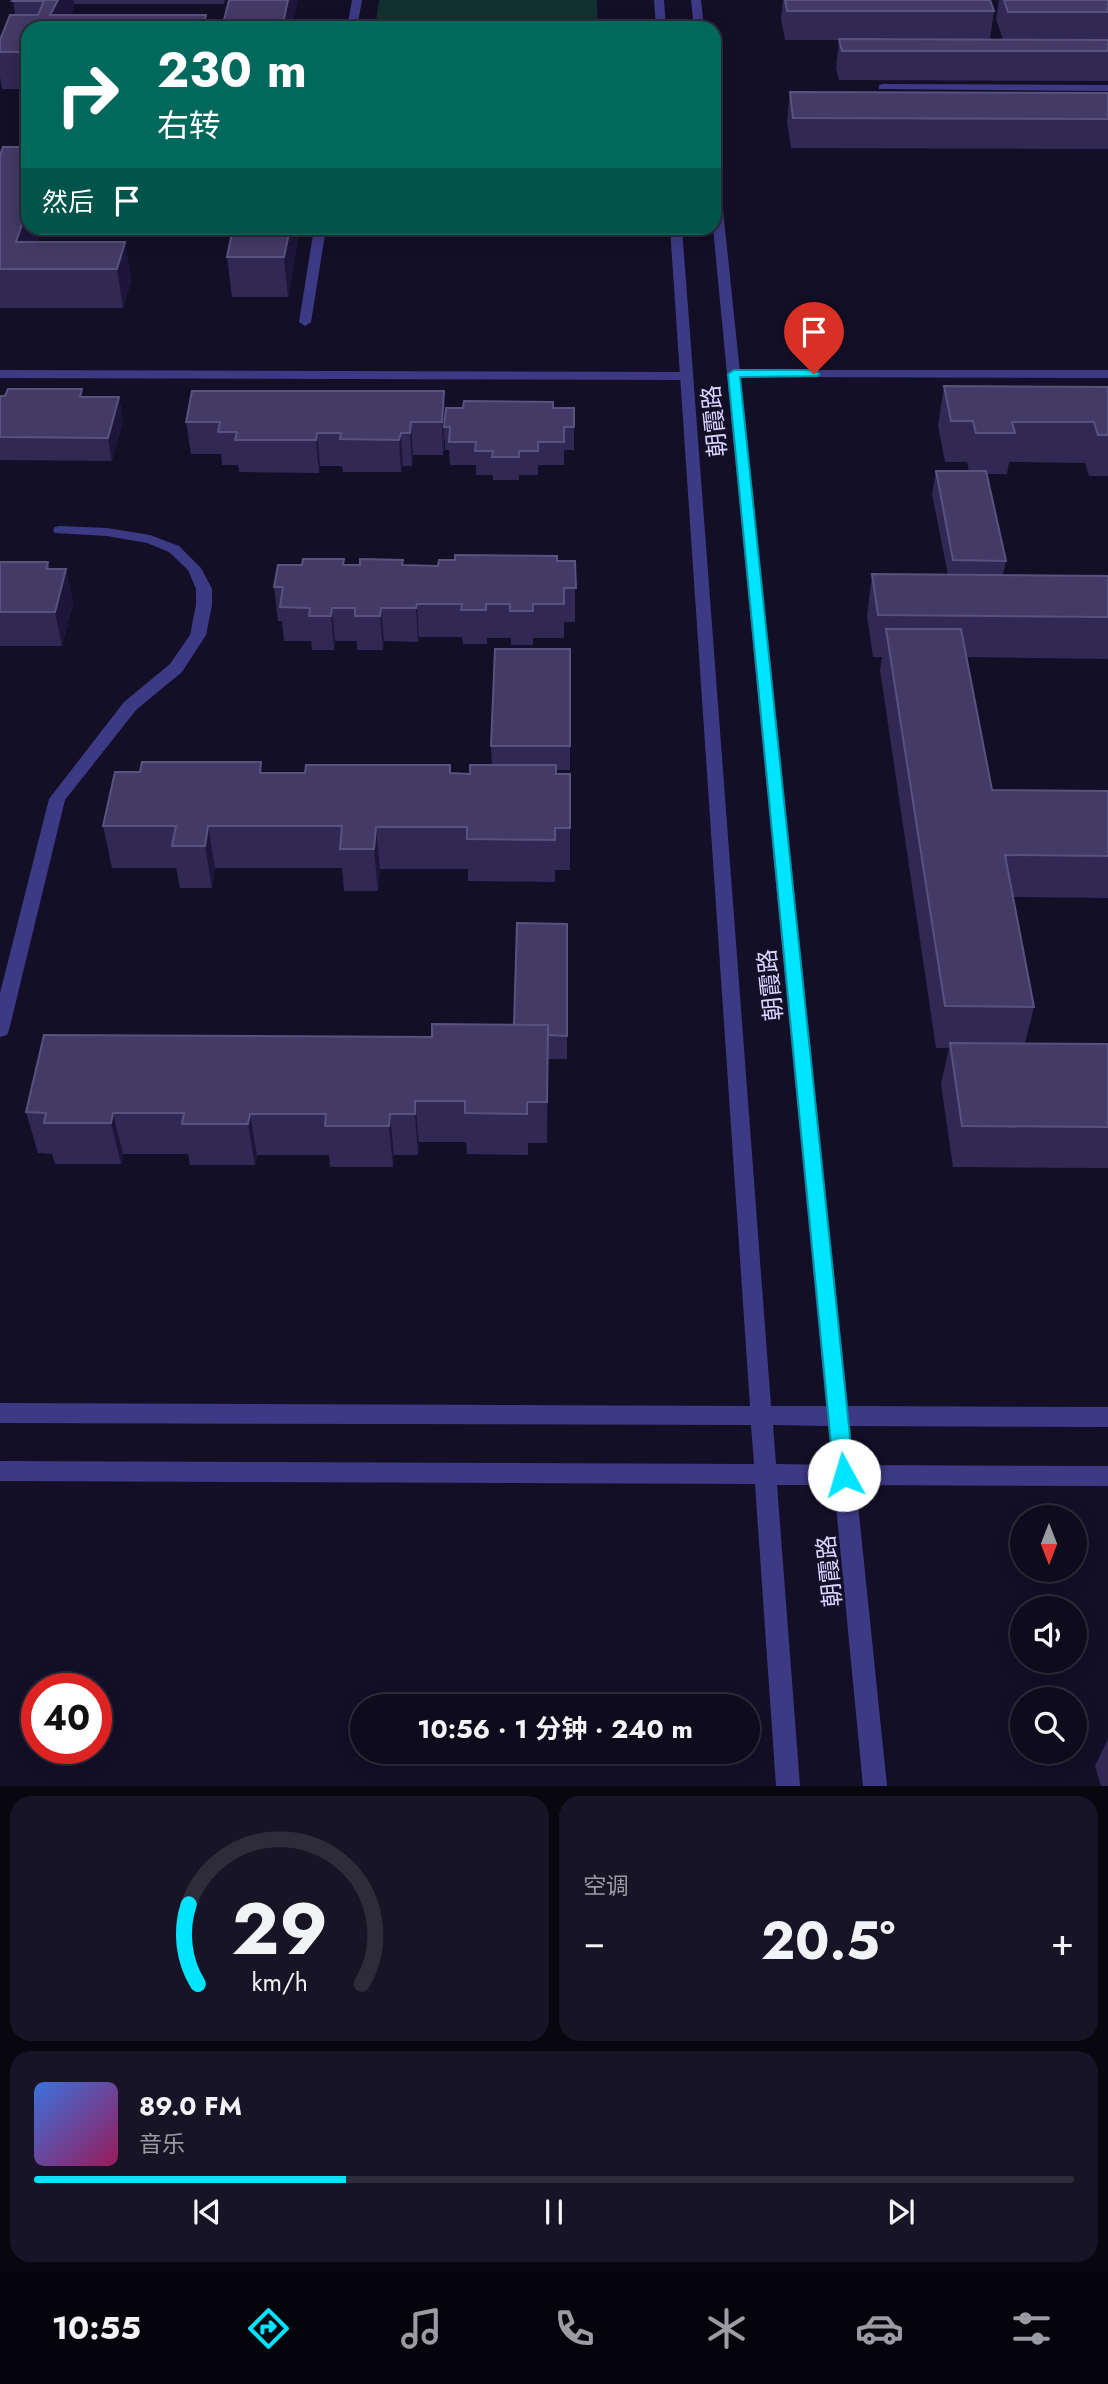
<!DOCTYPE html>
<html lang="zh">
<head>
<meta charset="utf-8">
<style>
  :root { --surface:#0e0b1c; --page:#171425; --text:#f1f3f6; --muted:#9b9ba3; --line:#2e2b3b; --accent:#00e5ff }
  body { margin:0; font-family:Jost,"Noto Sans SC",sans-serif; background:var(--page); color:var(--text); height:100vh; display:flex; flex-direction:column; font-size:26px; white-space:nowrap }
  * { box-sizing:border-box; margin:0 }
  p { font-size:23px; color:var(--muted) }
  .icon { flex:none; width:38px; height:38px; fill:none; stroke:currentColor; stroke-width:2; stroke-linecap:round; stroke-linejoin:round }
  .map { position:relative; height:1786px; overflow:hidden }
  .details { display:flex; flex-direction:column; gap:10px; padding:10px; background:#08060f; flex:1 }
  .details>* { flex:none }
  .hud { position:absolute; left:21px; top:21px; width:700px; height:214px; border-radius:21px; box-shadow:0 4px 18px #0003,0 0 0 2px var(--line); background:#00695c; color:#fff; overflow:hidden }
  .needle { width:46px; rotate:180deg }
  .fabs { position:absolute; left:1010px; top:1505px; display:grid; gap:14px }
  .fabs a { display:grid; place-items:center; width:77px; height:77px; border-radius:50%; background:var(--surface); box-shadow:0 4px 18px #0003,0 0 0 2px var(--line); font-size:35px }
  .speed { position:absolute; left:21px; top:1673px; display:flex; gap:14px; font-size:35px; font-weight:700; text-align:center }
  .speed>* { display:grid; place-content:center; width:91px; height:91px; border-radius:50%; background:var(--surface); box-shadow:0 4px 18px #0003,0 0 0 2px var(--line); line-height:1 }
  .speed .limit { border:10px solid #d22; background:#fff; color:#111 }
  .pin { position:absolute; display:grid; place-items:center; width:60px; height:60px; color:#fff; margin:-72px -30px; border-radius:50% 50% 50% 0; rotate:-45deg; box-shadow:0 0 7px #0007 }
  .pin .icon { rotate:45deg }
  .me { position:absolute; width:77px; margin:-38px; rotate:354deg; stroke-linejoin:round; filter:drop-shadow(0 0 5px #0008) }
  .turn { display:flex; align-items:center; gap:24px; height:147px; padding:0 21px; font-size:32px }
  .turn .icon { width:91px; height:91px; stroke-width:2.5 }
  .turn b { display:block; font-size:49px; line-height:60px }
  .then { display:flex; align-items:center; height:66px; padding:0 21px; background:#0003; gap:14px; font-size:26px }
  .big { font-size:52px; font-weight:700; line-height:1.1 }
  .details .tile { flex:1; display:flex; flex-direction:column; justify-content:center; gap:10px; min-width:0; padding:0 24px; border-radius:21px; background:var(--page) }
  .details .dial { align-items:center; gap:0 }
  .dial svg { height:182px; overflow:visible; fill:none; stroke:var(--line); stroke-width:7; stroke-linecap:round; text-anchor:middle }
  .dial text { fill:var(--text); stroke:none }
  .song { display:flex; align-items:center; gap:21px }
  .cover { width:84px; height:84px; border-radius:10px; background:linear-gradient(135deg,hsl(220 70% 55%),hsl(330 70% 35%)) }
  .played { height:7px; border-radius:4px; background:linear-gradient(90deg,var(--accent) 30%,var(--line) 30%) }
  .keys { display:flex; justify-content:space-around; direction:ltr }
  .heat { display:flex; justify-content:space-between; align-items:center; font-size:38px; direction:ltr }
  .details .tiles { flex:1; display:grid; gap:10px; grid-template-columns:1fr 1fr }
  .tile:last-child { grid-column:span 2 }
  .trip { position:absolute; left:350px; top:1694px; width:410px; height:70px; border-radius:35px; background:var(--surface); box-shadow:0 4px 18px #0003,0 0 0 2px var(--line); font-weight:700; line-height:70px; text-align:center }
  .tabs { display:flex; height:112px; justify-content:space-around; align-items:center; background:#06040b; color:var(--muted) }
  .tabs .icon { width:49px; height:49px }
  .tabs .current { color:var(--accent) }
  .tabs b { font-size:32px; color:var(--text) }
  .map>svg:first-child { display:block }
  .green { fill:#12302f }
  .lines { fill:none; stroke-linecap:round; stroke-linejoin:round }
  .service { fill:#3d3a85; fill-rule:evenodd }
  .minor { fill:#3d3a85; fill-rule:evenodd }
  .tertiary { fill:#3d3a85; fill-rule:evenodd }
  .wall { fill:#312854 }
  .shaded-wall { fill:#1d163a }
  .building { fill:#433a66; stroke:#5a527e; stroke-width:2 }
  .route { fill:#00e5ff; stroke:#0095a6; stroke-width:2 }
  .labels { text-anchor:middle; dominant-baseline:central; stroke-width:6; stroke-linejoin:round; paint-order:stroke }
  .street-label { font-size:24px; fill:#d9d4ff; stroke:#130f26 }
</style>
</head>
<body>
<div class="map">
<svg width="1108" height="1786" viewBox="0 0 1108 1786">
  <rect width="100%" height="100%" fill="#130f26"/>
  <path class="green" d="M379,0H597L598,28H375Z"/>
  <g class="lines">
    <path class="service" d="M352,0H362L357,28H347Z
      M883,84L1108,85V91L879,89V85Z
      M314,228H326L311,322L305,326L299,322Z
      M60,526L107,528L150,535L179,546L201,568L212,589V605L206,635L182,672L136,710L65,800L9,1030L7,1035L0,1037V993L49,799L124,702L170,664L190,635L196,605V589L188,570L169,552L147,543L107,536L55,533L53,530L55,527Z"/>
    <path class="minor" d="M0,370L686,372L693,376L686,380L0,378Z
      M734,370H1108V378L729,377V371Z"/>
    <path class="tertiary" d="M654,0H664L666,28H656Z
      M691,0H701L704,28H694Z
      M714,177L720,181L848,1406L1108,1407V1427L850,1426L854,1465L1108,1466V1486L856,1485L887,1786H863L834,1485H777L800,1786H776L755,1484L0,1481V1461L754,1464L751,1425L0,1423V1403L750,1406L670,228H682L771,1406H826L713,228ZM773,1425L828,1426L832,1465L776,1464Z"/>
  </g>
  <path class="wall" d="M13,0H225L224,4H74L71,15L28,28V89H2L0,77V40L15,15Z
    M783,0H990L994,11L990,40H1003L996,19L999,0H1108V81L839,80L836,69L839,40H785L781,19Z
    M790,92L1108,93V149L791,148L787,122Z
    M0,155L28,228H52L51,231H40L37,242H125L131,281L123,308H0Z
    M233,228H300L288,297H232L227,257Z
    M944,386L1108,387V476H1089L1085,463L1009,462L1007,474H987L1006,561L1003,575L1108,576V659L966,657L992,790L1108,791V898L1013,897L1034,1007L1025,1043L1108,1044V1168L953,1167L941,1084L949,1048H936L880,670L882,657H873L867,616L872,574L948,575L932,494L936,471H969L967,462H945L938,426Z
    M444,391L445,415L553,408H574V450H564V465H538V475H519V480H493V475H476V465H450L449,450H445V434L443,455H413L412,466H403L401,472H343L342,466H320L319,473L239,472L238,465H222L221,454H191L186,422Z
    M0,396L119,397L123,420L112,461L0,460Z
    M344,559V565H360L403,560V565L438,566L575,561V622H564V638H533V645H511V638H487V644H463L462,637H419L418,642L384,641L383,650H357V641H335L334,650H312L311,641H284L282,621H278L274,587L302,565Z
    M0,562H48L50,569H66L73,603L62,646H0Z
    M570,649V770H556L570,828V870H555V882L468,881V869H380L378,891H344L342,868H215L212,888H180L176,868H112L103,826L263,773H305L450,765L451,773L470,774L492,765L491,746Z
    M567,924V1059H548L547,1143H528V1155L467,1154L466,1142H419L418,1155H394L393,1167H330L329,1155H257L255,1165H190L188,1154H123L121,1164H55L52,1154L38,1153L26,1112L432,1037L514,1025Z
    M1108,1739V1786H1101L1095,1766Z"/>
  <path class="shaded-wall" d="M58,0H73L74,4L71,13L72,22L50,15Z
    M288,0H298L292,28H282Z
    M206,15L208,28H203Z
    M28,206V228H40V231L27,269L16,242Z
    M290,228H300L288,297L284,257Z
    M125,242L131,281L123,308L117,269Z
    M444,391L446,424L444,427L443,455L442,422Z
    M119,397L123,420L112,461L108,438Z
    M411,422L413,455L412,466L410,433Z
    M317,433L320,466L319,473L316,440Z
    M401,433L403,466L401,472L399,440Z
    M66,569L73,603L62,646L55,612Z
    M417,604L419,637L418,642L416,608Z
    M332,608L335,641L334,650L331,616Z
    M381,608L384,641L383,650L380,616Z
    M208,826L215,868L212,888L205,846Z
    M376,827L380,869L378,891L374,849Z
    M548,1025V1066L547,1143V1102Z
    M415,1101L419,1142L418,1155L415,1114Z
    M113,1113L123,1154L121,1164L111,1123Z
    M250,1114L257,1155L255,1165L248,1124Z
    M390,1114L394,1155L393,1167L389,1126Z"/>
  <path class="building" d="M13,0H58L50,15H206L203,28H28V52H0V40L10,15H38L44,1H12Z
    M229,0H288L282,28H222Z
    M785,0H990L994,11H787Z
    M1004,0H1108V12H1008Z
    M839,39L1108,40V51H842Z
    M790,92L1108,93V119L793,118Z
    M3,147H28V206L16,242H125L117,269H0V155Z
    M233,228H290L284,257H227Z
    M944,386L1108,387V435H1098L1094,422H1012L1015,433H976L973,421H951Z
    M8,389H82L80,397H119L108,438L0,437V396H5Z
    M192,391H444L442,422H411L410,433H401L399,440L340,439L341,433H317L316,440H235L237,432H218L220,422H186Z
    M464,401L553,402V408H574V427H564V442H538V451H519V457H492L493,451H475L476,442H449L450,427H444L446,408H463Z
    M936,471H986L1006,561L953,560Z
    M455,555L557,556V561H575L576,588H564V604H533V611H510V604H486V610H461L462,604H417L416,608H381L380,616H355V608H332L331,616H309L310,608L280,607L283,587H274L278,565H302L303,559H344L343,565H360V559L403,560L402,565L438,566L439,560H455Z
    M0,562H48L46,569H66L55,612H0Z
    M872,574L1108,576V617L878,615Z
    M886,629H961L992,790L1108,791V856L1005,855L1034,1007L945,1006Z
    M495,649H570V746H491Z
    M142,762H261L260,773H305L306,765H450V773L470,774V765H556V774H570V828H555V840L467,839V827H376L374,849H340L342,826H208L205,846H172L176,826H103L115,772H140Z
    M517,923L567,924V1036L548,1035V1025H514Z
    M432,1024L548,1025L547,1102H527V1114L465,1113V1101H415V1114H390L389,1126H325L326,1114H250L248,1124H182L184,1113H113L111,1123H44L46,1113L26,1112L44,1035L432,1037Z
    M950,1043L1108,1044V1127L962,1126Z"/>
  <path class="route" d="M814,370L820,374L818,376L740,377L854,1475L851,1482L844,1484L837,1482L834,1475L728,374L734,370Z"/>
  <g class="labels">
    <g class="street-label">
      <text transform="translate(714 421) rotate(-96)">朝霞路</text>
      <text transform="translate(770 985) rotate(-96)">朝霞路</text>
      <text transform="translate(829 1571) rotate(-96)">朝霞路</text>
    </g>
  </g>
</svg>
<div class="fabs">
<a><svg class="needle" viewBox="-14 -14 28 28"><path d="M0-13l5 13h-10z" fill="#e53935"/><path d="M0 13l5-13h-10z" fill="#9b9ba3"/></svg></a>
<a><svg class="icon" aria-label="sound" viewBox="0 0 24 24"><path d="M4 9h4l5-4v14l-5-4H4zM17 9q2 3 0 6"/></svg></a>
<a><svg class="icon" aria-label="search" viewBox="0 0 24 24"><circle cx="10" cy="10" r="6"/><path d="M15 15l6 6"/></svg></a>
</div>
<div class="speed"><div class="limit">40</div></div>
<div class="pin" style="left:814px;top:374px;background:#d93025"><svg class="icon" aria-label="arrive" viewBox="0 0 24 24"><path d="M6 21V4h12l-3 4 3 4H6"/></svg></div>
<svg class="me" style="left:844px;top:1475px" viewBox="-20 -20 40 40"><circle r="19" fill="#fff"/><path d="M0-13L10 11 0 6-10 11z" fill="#00e5ff"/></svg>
<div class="trip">10:56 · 1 分钟 · 240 m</div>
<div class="hud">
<div class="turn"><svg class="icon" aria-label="right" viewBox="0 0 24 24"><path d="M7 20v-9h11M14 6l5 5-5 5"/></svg><div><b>230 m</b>右转</div></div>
<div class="then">然后<svg class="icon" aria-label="arrive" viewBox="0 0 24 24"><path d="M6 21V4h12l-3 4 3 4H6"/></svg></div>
</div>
</div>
<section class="details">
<div class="tiles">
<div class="tile dial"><svg viewBox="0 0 100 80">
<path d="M14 69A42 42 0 1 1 86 69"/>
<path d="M14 69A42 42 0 0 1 10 34" stroke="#00e5ff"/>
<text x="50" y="56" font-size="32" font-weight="700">29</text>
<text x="50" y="72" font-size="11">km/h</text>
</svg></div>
<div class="tile"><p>空调</p>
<div class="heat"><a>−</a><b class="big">20.5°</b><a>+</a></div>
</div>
<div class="tile">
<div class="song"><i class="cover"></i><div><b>89.0 FM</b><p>音乐</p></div></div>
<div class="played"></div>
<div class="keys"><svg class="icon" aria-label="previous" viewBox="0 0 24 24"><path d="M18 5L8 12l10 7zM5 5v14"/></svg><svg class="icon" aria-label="pause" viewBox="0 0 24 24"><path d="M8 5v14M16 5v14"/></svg><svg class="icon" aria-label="next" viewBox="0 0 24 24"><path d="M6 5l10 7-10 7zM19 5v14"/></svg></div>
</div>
</div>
</section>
<nav class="tabs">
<b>10:55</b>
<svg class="icon current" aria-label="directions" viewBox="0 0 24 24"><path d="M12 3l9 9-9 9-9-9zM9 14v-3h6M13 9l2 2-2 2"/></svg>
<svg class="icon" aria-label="music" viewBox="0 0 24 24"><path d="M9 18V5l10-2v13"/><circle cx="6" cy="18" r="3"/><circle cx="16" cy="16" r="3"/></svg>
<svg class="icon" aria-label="phone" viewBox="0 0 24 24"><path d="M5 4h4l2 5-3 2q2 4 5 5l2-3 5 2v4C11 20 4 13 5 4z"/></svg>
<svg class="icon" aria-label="climate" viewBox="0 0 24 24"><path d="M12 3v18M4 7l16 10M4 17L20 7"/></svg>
<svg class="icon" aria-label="car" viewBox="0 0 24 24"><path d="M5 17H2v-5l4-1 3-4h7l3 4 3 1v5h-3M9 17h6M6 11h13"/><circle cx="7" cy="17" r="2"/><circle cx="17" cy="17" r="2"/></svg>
<svg class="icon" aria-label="filters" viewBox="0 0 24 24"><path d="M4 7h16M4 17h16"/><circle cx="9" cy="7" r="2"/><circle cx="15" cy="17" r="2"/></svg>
</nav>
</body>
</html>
